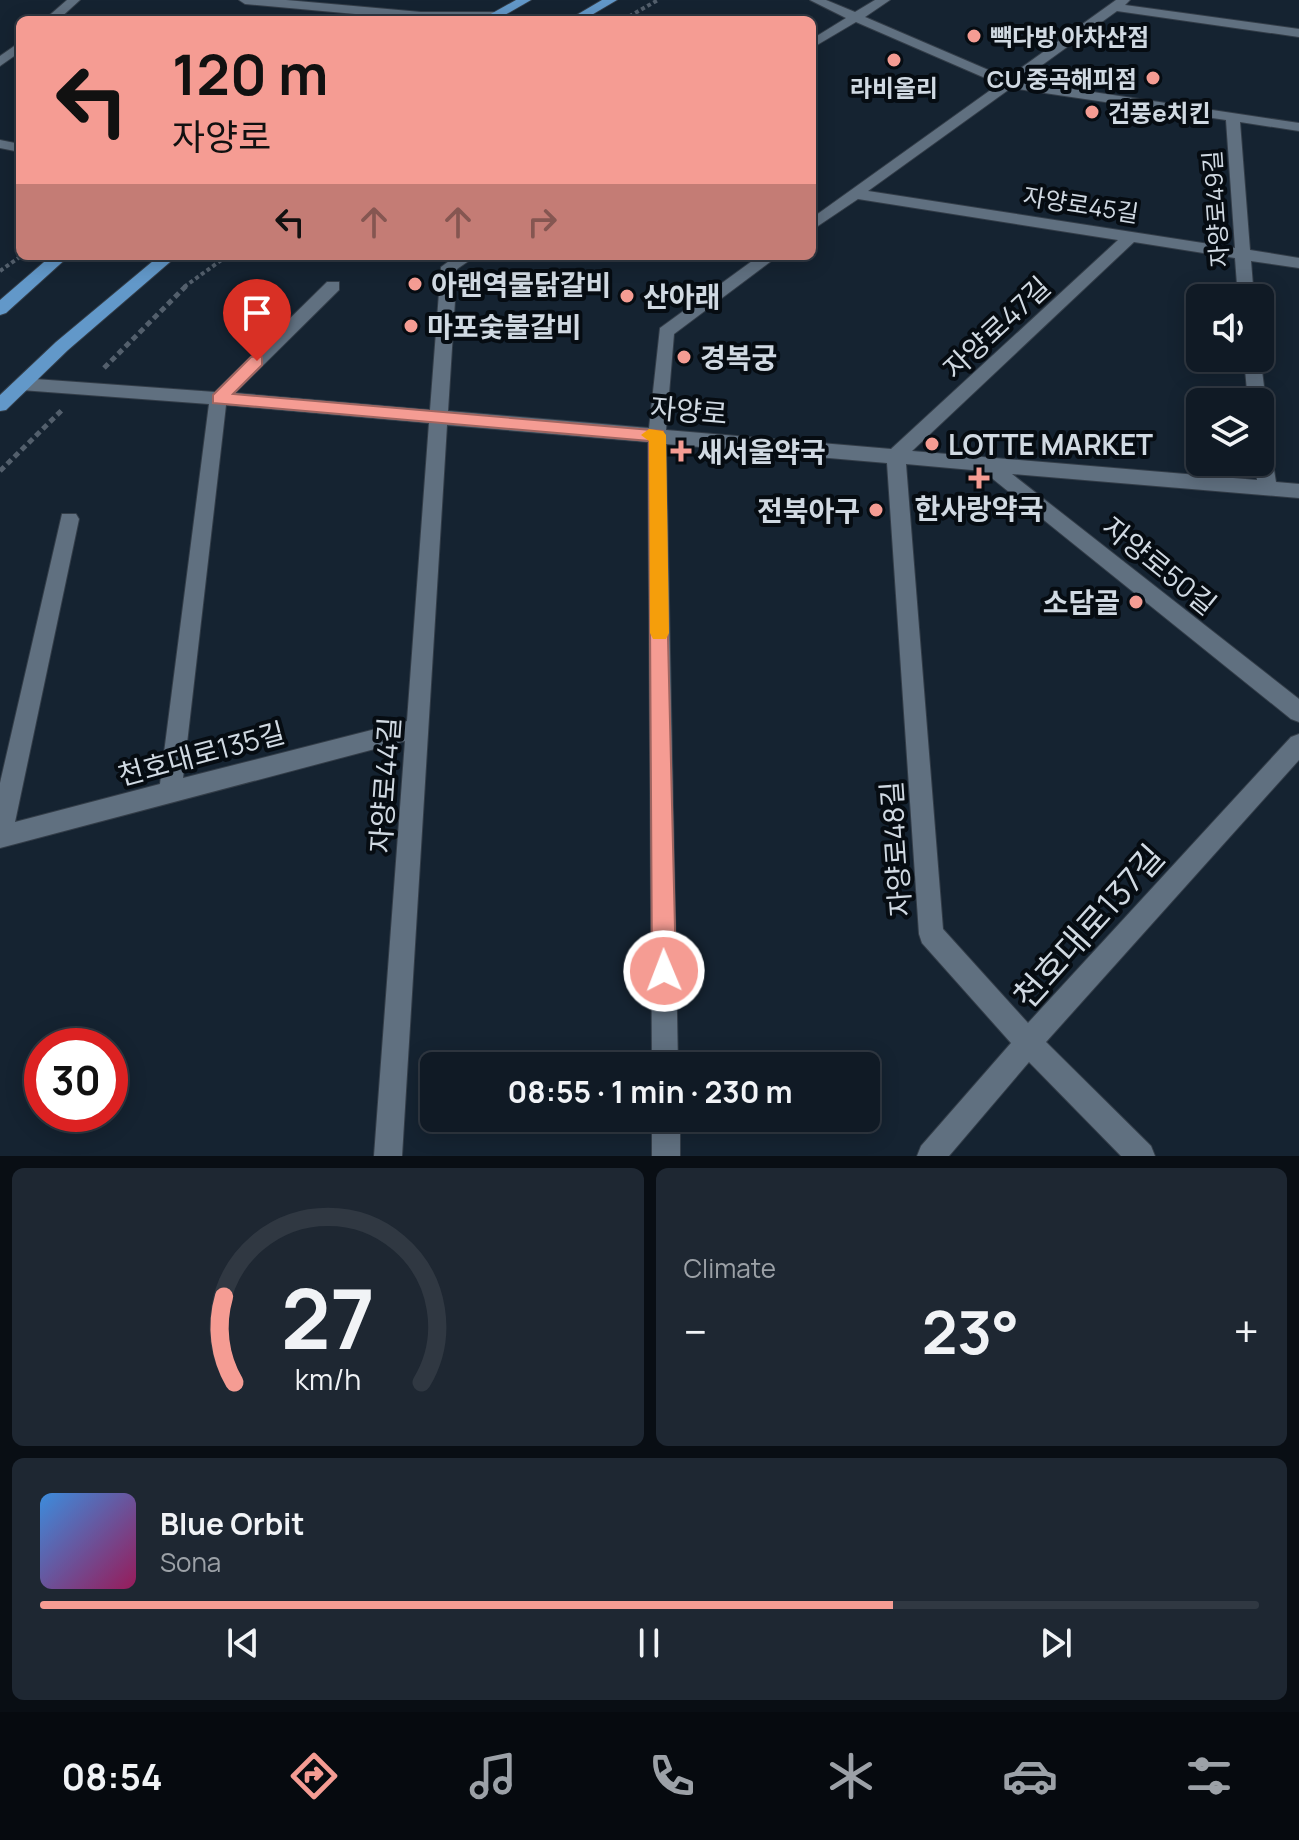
<!DOCTYPE html>
<html lang="en">
<head>
<meta charset="utf-8">
<style>
  :root { --surface:#101a25; --page:#1e2732; --text:#f1f3f6; --muted:#9ca1a7; --line:#303842; --accent:#f59c93 }
  body { margin:0; font-family:Manrope,"Noto Sans KR",sans-serif; background:var(--page); color:var(--text); height:100vh; display:flex; flex-direction:column; font-size:30px; white-space:nowrap }
  * { box-sizing:border-box; margin:0 }
  p { font-size:26px; color:var(--muted) }
  .icon { flex:none; width:44px; height:44px; fill:none; stroke:currentColor; stroke-width:2; stroke-linecap:round; stroke-linejoin:round }
  .map { position:relative; height:1156px; overflow:hidden }
  .sheet { display:flex; flex-direction:column; gap:12px; padding:12px; background:#090e14; flex:1 }
  .sheet>* { flex:none }
  .top-card { position:absolute; left:16px; top:16px; width:800px; height:244px; border-radius:12px; box-shadow:0 4px 20px #0003,0 0 0 2px var(--line); background:#f59c93; color:#111; overflow:hidden }
  .fabs { position:absolute; left:1186px; top:284px; display:grid; gap:16px }
  .fabs a { display:grid; place-items:center; width:88px; height:88px; border-radius:12px; background:var(--surface); box-shadow:0 4px 20px #0003,0 0 0 2px var(--line); font-size:40px }
  .speed { position:absolute; left:24px; top:1028px; display:flex; gap:16px; font-size:40px; font-weight:700; text-align:center }
  .speed>* { display:grid; place-content:center; width:104px; height:104px; border-radius:50%; background:var(--surface); box-shadow:0 4px 20px #0003,0 0 0 2px var(--line); line-height:1 }
  .speed .limit { border:12px solid #d22; background:#fff; color:#111 }
  .pin { position:absolute; display:grid; place-items:center; width:68px; height:68px; color:#fff; margin:-82px -34px; border-radius:50% 50% 50% 0; rotate:-45deg; box-shadow:0 0 8px #0007 }
  .pin .icon { rotate:45deg }
  .me { position:absolute; width:88px; margin:-44px; rotate:359deg; stroke-linejoin:round; filter:drop-shadow(0 0 6px #0008) }
  .turn { display:flex; align-items:center; gap:28px; height:168px; padding:0 24px; font-size:36px }
  .turn .icon { width:104px; height:104px; stroke-width:2.5 }
  .turn b { display:block; font-size:56px; line-height:68px }
  .lanes { display:flex; align-items:center; height:76px; padding:0 24px; background:#0003; justify-content:center; gap:40px; direction:ltr }
  .lanes .off { opacity:.35 }
  .big { font-size:60px; font-weight:700; line-height:1.1 }
  .sheet .widget { flex:1; display:flex; flex-direction:column; justify-content:center; gap:12px; min-width:0; padding:0 28px; border-radius:12px; background:var(--page) }
  .sheet .dial { align-items:center; gap:0 }
  .dial svg { height:208px; overflow:visible; fill:none; stroke:var(--line); stroke-width:7; stroke-linecap:round; text-anchor:middle }
  .dial text { fill:var(--text); stroke:none }
  .song { display:flex; align-items:center; gap:24px }
  .cover { width:96px; height:96px; border-radius:12px; background:linear-gradient(135deg,hsl(210 70% 55%),hsl(330 70% 35%)) }
  .played { height:8px; border-radius:4px; background:linear-gradient(90deg,var(--accent) 70%,var(--line) 70%) }
  .keys { display:flex; justify-content:space-around; direction:ltr }
  .heat { display:flex; justify-content:space-between; align-items:center; font-size:44px; direction:ltr }
  .sheet .tiles { flex:1; display:grid; gap:12px; grid-template-columns:1fr 1fr }
  .widget:last-child { grid-column:span 2 }
  .trip { position:absolute; left:420px; top:1052px; width:460px; height:80px; border-radius:12px; background:var(--surface); box-shadow:0 4px 20px #0003,0 0 0 2px var(--line); font-weight:700; line-height:80px; text-align:center }
  .tabs { display:flex; height:128px; justify-content:space-around; align-items:center; background:#060a0f; color:var(--muted) }
  .tabs .icon { width:56px; height:56px }
  .tabs .on { color:var(--accent) }
  .tabs b { font-size:36px; color:var(--text) }
  .map>svg:first-child { display:block }
  .lines { fill:none; stroke-linecap:round; stroke-linejoin:round }
  .minor-casing { stroke:#333d48; stroke-width:2 }
  .primary-casing { stroke:#333d48; stroke-width:2 }
  .path-far1 { stroke:#535f6c; stroke-width:4; stroke-dasharray:4 3; stroke-linecap:butt }
  .path { stroke:#535f6c; stroke-width:5; stroke-dasharray:6 4; stroke-linecap:butt }
  .minor { fill:#607080; fill-rule:evenodd }
  .primary { fill:#6298c9; fill-rule:evenodd }
  .route { fill:#f59c93; stroke:#9f6560; stroke-width:2 }
  .slow { fill:#f59e0b }
  .poi-dot { fill:#f59c93; stroke:#060c12; stroke-width:3 }
  .labels { text-anchor:middle; dominant-baseline:central; stroke-width:8; stroke-linejoin:round; paint-order:stroke }
  .far-poi-label { font-size:24px; font-weight:bold; fill:#d0d9e2; stroke:#060c12; text-anchor:start }
  .far-street-label { font-size:24px; fill:#d0d9e2; stroke:#060c12 }
  .poi-label { font-size:28px; font-weight:bold; fill:#d0d9e2; stroke:#060c12; text-anchor:start }
  .street-label { font-size:28px; fill:#d0d9e2; stroke:#060c12 }
  .near-street-label { font-size:34px; fill:#d0d9e2; stroke:#060c12 }
</style>
</head>
<body>
<div class="map">
<svg width="1299" height="1156" viewBox="0 0 1299 1156">
  <rect width="100%" height="100%" fill="#152331"/>
  <g class="lines">
    <defs>
      <path id="minor" d="M67,0H80L58,20H44Z
        M239,0H286L421,12H495L501,16L495,20H421L245,4Z
        M810,0H826L855,12L875,0H890L865,17L1007,78L1116,0H1130L1125,5L1299,29V37L1117,11L1020,81L1299,123V131L1240,122L1250,250L1299,258V268L1251,261L1254,298H1238L1235,258L1134,242L912,451L1257,480L1255,462H1260V419L1266,421L1276,482L1299,484V498L1012,474L1299,699V722L1291,719L983,471L906,464L943,929L1028,1023L1291,737L1299,734V760L1046,1042L1151,1146L1155,1156H1121L1029,1062L949,1156H917L921,1146L1011,1043L922,943L919,934L887,463L666,444L678,1066H652L648,442L447,425L402,1156H374L405,741L0,848V783L62,514H76L79,519L15,822L160,784L209,404L21,390L12,384L21,378L215,392L327,282H339V290L235,393L430,410L441,267L456,256H476L457,269L448,411L649,428L660,328L759,256H778L674,334L666,430L891,449L1118,240L858,199L812,230V218L999,84L856,22L812,48V39L846,18ZM1011,88L1226,120L1235,248L868,191ZM226,405L429,423L407,721L183,778Z
        M20,42V52L0,66V56Z
        M0,140L20,144V152L0,148Z
        M1260,355L1266,402L1260,408V402H1248L1244,358H1260Z
        M652,1118H680V1156H652Z"/>
      <path id="primary" d="M516,0H531L496,20H480Z
        M602,0H617L583,20H568Z
        M51,256H69L6,313L0,315V300Z
        M159,256H177L68,350L6,410L0,411V395L56,342Z"/>
    </defs>
    <use href="#minor" class="minor-casing"/>
    <use href="#primary" class="primary-casing"/>
    <path class="path-far1" d="M623,20L658,0
      M0,271L21,256
      M184,287L227,256"/>
    <path class="path" d="M104,368L187,285
      M0,471L63,409"/>
    <use href="#minor" class="minor"/>
    <use href="#primary" class="primary"/>
  </g>
  <path class="route" d="M257,356L262,357V365L233,394L663,431L676,971L672,980L664,983L656,980L652,971L649,441L213,403V395L251,357Z"/>
  <path class="slow" d="M649,429L663,431L666,435L669,633L666,639H653L650,633L649,441L641,435Z"/>
  <g class="poi-dot">
    <circle cx="974" cy="36" r="8"/>
    <circle cx="894" cy="60" r="8"/>
    <circle cx="1153" cy="78" r="8"/>
    <circle cx="1092" cy="112" r="8"/>
    <circle cx="415" cy="284" r="8"/>
    <circle cx="627" cy="296" r="8"/>
    <circle cx="411" cy="326" r="8"/>
    <circle cx="684" cy="357" r="8"/>
    <circle cx="932" cy="444" r="8"/>
    <path d="M677 439h8v8h8v8h-8v8h-8v-8h-8v-8h8z"/>
    <path d="M975 466h8v8h8v8h-8v8h-8v-8h-8v-8h8z"/>
    <circle cx="876" cy="510" r="8"/>
    <circle cx="1136" cy="602" r="8"/>
  </g>
  <g class="labels">
    <g class="far-poi-label">
      <text x="990" y="36">빽다방 아차산점</text>
      <text x="1137" y="78" text-anchor="end">CU 중곡해피점</text>
      <text x="894" y="87" text-anchor="middle">라비올리</text>
      <text x="1108" y="112">건풍e치킨</text>
    </g>
    <g class="far-street-label">
      <text transform="translate(1081 204) rotate(9)">자양로45길</text>
      <text transform="translate(1215 209) rotate(-94)">자양로49길</text>
    </g>
    <g class="poi-label">
      <text x="431" y="284">아랜역물닭갈비</text>
      <text x="643" y="296">산아래</text>
      <text x="427" y="326">마포숯불갈비</text>
      <text x="700" y="357">경복궁</text>
      <text x="948" y="444">LOTTE MARKET</text>
      <text x="697" y="451">새서울약국</text>
      <text x="979" y="508" text-anchor="middle">한사랑약국</text>
      <text x="860" y="510" text-anchor="end">전북아구</text>
      <text x="1120" y="602" text-anchor="end">소담골</text>
    </g>
    <g class="street-label">
      <text transform="translate(996 327) rotate(-43)">자양로47길</text>
      <text transform="translate(689 410) rotate(5)">자양로</text>
      <text transform="translate(1160 565) rotate(39)">자양로50길</text>
      <text transform="translate(201 753) rotate(-15)">천호대로135길</text>
      <text transform="translate(384 785) rotate(-86)">자양로44길</text>
      <text transform="translate(895 849) rotate(-94)">자양로48길</text>
    </g>
    <g class="near-street-label">
      <text transform="translate(1088 926) rotate(-48)">천호대로137길</text>
    </g>
  </g>
</svg>
<div class="fabs">
<a><svg class="icon" aria-label="sound" viewBox="0 0 24 24"><path d="M4 9h4l5-4v14l-5-4H4zM17 9q2 3 0 6"/></svg></a>
<a><svg class="icon" aria-label="layers" viewBox="0 0 24 24"><path d="M12 4l9 5-9 5-9-5zM3 14l9 5 9-5"/></svg></a>
</div>
<div class="speed"><div class="limit">30</div></div>
<div class="pin" style="left:257px;top:361px;background:#d93025"><svg class="icon" aria-label="arrive" viewBox="0 0 24 24"><path d="M6 21V4h12l-3 4 3 4H6"/></svg></div>
<svg class="me" style="left:664px;top:971px" viewBox="-20 -20 40 40"><circle r="17" fill="#f59c93" stroke="#fff" stroke-width="3"/><path d="M0-11L8 9 0 5-8 9z" fill="#fff"/></svg>
<div class="trip">08:55 · 1 min · 230 m</div>
<div class="top-card">
<div class="turn"><svg class="icon" aria-label="left" viewBox="0 0 24 24"><path d="M17 20v-9H6M10 6l-5 5 5 5"/></svg><div><b>120 m</b>자양로</div></div>
<div class="lanes"><svg class="icon" aria-label="left" viewBox="0 0 24 24"><path d="M17 20v-9H6M10 6l-5 5 5 5"/></svg><svg class="icon off" aria-label="ahead" viewBox="0 0 24 24"><path d="M12 20V5M6 11l6-6 6 6"/></svg><svg class="icon off" aria-label="ahead" viewBox="0 0 24 24"><path d="M12 20V5M6 11l6-6 6 6"/></svg><svg class="icon off" aria-label="right" viewBox="0 0 24 24"><path d="M7 20v-9h11M14 6l5 5-5 5"/></svg></div>
</div>
</div>
<section class="sheet">
<div class="tiles">
<div class="widget dial"><svg viewBox="0 0 100 80">
<path d="M14 69A42 42 0 1 1 86 69"/>
<path d="M14 69A42 42 0 0 1 10 36" stroke="#f59c93"/>
<text x="50" y="56" font-size="32" font-weight="700">27</text>
<text x="50" y="72" font-size="11">km/h</text>
</svg></div>
<div class="widget"><p>Climate</p>
<div class="heat"><a>−</a><b class="big">23°</b><a>+</a></div>
</div>
<div class="widget">
<div class="song"><i class="cover"></i><div><b>Blue Orbit</b><p>Sona</p></div></div>
<div class="played"></div>
<div class="keys"><svg class="icon" aria-label="previous" viewBox="0 0 24 24"><path d="M18 5L8 12l10 7zM5 5v14"/></svg><svg class="icon" aria-label="pause" viewBox="0 0 24 24"><path d="M8 5v14M16 5v14"/></svg><svg class="icon" aria-label="next" viewBox="0 0 24 24"><path d="M6 5l10 7-10 7zM19 5v14"/></svg></div>
</div>
</div>
</section>
<nav class="tabs">
<b>08:54</b>
<svg class="icon on" aria-label="directions" viewBox="0 0 24 24"><path d="M12 3l9 9-9 9-9-9zM9 14v-3h6M13 9l2 2-2 2"/></svg>
<svg class="icon" aria-label="music" viewBox="0 0 24 24"><path d="M9 18V5l10-2v13"/><circle cx="6" cy="18" r="3"/><circle cx="16" cy="16" r="3"/></svg>
<svg class="icon" aria-label="phone" viewBox="0 0 24 24"><path d="M5 4h4l2 5-3 2q2 4 5 5l2-3 5 2v4C11 20 4 13 5 4z"/></svg>
<svg class="icon" aria-label="climate" viewBox="0 0 24 24"><path d="M12 3v18M4 7l16 10M4 17L20 7"/></svg>
<svg class="icon" aria-label="car" viewBox="0 0 24 24"><path d="M5 17H2v-5l4-1 3-4h7l3 4 3 1v5h-3M9 17h6M6 11h13"/><circle cx="7" cy="17" r="2"/><circle cx="17" cy="17" r="2"/></svg>
<svg class="icon" aria-label="filters" viewBox="0 0 24 24"><path d="M4 7h16M4 17h16"/><circle cx="9" cy="7" r="2"/><circle cx="15" cy="17" r="2"/></svg>
</nav>
</body>
</html>
